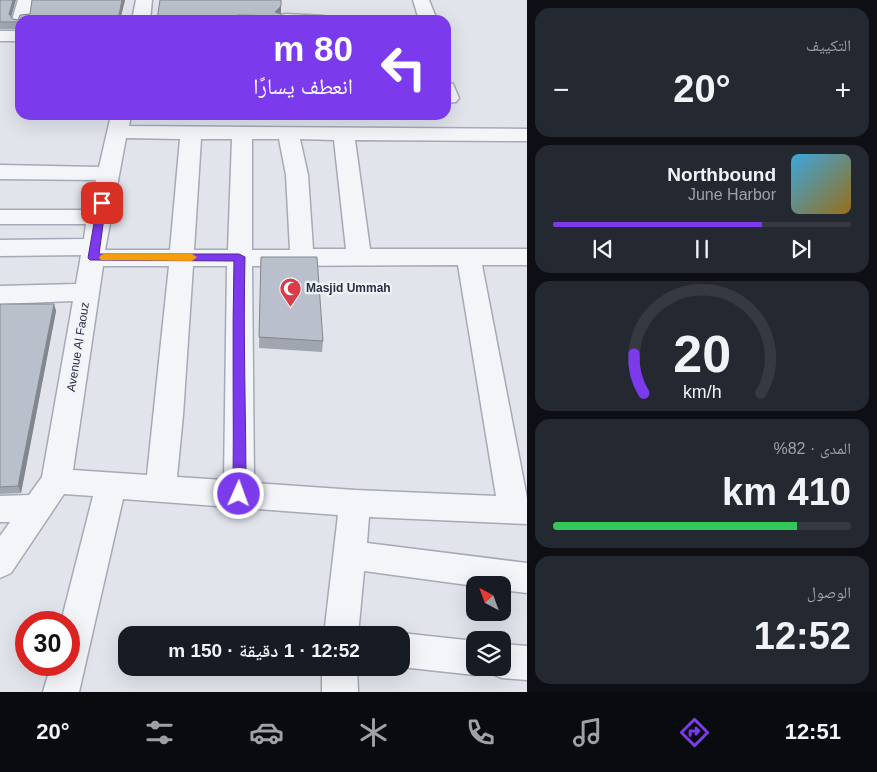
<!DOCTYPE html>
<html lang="ar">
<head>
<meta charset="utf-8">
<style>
  :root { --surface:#171b24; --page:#242831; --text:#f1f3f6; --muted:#9ea1a6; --line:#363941; --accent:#7c3aed }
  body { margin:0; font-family:Arial,"Noto Naskh Arabic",sans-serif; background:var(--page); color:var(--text); direction:rtl; height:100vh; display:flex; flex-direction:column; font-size:19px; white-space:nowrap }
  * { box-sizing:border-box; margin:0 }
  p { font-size:16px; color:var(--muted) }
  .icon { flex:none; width:28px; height:28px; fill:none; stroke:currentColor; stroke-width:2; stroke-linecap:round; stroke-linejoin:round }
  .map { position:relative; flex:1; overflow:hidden; direction:ltr }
  .side { display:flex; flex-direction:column; gap:8px; padding:8px; background:#0d0f14; width:350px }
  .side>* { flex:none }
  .top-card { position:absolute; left:15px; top:15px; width:436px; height:105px; border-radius:15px; box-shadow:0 5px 20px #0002; direction:rtl; background:#7c3aed; color:#fff; overflow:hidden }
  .needle { width:32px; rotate:319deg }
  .controls { position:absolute; left:466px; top:576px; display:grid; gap:10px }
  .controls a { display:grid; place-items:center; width:45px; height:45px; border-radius:10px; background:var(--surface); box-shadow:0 5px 20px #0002; font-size:25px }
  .speed { position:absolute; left:15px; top:611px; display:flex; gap:10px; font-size:25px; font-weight:700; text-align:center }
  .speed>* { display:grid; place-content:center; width:65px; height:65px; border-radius:50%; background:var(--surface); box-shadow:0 5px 20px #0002; line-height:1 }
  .speed .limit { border:8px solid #d22; background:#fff; color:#111 }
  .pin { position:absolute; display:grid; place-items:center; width:42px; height:42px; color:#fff; margin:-21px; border-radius:10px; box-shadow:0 2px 8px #0006 }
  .me { position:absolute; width:55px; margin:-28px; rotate:2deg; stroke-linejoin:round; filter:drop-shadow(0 0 4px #0008) }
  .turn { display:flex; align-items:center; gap:18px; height:105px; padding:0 15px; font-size:22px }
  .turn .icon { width:65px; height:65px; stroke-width:2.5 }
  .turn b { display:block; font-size:35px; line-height:42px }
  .big { font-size:38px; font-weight:600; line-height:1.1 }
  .side .tile { flex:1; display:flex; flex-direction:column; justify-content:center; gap:8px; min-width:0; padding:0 18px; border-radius:15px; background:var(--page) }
  .side .dial { align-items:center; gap:0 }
  .dial svg { height:130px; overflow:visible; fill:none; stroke:var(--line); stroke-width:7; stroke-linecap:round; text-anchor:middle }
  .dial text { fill:var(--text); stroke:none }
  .song { display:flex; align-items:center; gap:15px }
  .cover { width:60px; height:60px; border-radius:8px; background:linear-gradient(135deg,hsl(200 70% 55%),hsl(40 70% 35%)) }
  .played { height:5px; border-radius:2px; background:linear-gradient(90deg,var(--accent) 70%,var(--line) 70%) }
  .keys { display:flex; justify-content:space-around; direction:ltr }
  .heat { display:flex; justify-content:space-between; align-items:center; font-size:28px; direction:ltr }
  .charge { height:8px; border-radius:4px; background:linear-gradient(90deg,#34c759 82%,var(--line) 0) }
  .trip { position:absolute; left:118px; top:626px; width:292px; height:50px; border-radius:15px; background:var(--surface); box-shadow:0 5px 20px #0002; font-weight:600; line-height:50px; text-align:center; direction:rtl }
  .dock { display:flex; height:80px; justify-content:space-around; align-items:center; background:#090b0e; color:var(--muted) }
  .dock .icon { width:35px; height:35px }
  .dock .on { color:var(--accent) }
  .dock b { font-size:22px; color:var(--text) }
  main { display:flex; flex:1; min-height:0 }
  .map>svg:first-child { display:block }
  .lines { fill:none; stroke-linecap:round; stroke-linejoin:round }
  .minor-casing { stroke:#a5aab6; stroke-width:3 }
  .minor { fill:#f4f5f9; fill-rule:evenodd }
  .wall { fill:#a0a5af }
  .shaded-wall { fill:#82868e }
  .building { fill:#bac0cb; stroke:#82868e }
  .route { fill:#7c3aed; stroke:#51269a }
  .slow { fill:#f59e0b }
  .labels { text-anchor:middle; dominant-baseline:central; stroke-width:4.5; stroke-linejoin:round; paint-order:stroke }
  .poi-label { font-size:12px; font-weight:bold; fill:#273044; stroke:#f1f3f8; text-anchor:start }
  .street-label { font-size:12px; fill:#273044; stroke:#f1f3f8 }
</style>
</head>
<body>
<main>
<section class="side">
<div class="tile"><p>التكييف</p>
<div class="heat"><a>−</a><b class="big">20°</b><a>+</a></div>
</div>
<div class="tile">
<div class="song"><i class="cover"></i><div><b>Northbound</b><p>June Harbor</p></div></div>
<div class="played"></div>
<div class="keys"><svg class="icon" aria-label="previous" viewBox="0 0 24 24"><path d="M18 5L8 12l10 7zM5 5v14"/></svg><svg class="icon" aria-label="pause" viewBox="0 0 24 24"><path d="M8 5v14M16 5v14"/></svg><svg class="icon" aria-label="next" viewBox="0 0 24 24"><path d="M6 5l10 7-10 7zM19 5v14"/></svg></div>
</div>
<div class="tile dial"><svg viewBox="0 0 100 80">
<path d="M14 69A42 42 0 1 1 86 69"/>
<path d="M14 69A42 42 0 0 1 8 45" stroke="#7c3aed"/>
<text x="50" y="56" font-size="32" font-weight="700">20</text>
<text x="50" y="72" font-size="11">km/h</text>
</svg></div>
<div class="tile"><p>المدى · 82%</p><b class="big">410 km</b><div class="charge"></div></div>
<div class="tile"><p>الوصول</p><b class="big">12:52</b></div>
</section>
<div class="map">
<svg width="527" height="692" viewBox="0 0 527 692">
  <rect width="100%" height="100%" fill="#e1e4eb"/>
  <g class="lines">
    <defs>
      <path id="minor" d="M18,0H34L30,20H20V25L15,24L12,20Z
        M136,0H152L150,20H132Z
        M413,0H429L437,20H419Z
        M286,14L324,16L327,20L277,19L280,15Z
        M0,31H20V41H0Z
        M446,82L453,84L459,98L456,102L446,103Z
        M111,115H131L129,126L527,129V141L355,140L370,249H527V265H482L527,498V524L369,517L367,543L527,563V593L502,590V585L475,586L364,571L358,635H324L338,515L123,499L79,692H43L51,665H69V622H61L93,496L64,494L11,573L0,578V536L10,522H0V496L29,495L42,477L73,301L0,304V286L76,284L81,255L0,256V240L84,239L86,224H0V210H89L96,180L0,179V165L99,167ZM126,138L180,139L170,250H105ZM201,139H232L228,250H194ZM252,139H279L286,175L290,250H252ZM300,139L334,140L346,249H313L308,175ZM458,265L496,496L355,490L254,483L252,266ZM103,266H169L147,475L73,470ZM193,266H227L224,480L177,477L183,415Z
        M401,633L475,641V668H502V644L527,646V680L502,678L490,673L488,669L475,675L401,667V635H396Z
        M322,668H357L358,692H322Z"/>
    </defs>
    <use href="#minor" class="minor-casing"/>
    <use href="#minor" class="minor"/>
  </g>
  <path class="wall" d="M0,0L13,19L18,20L30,14L125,0L120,20H20V29H0Z
    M281,13L280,14H281V20H157Z
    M261,257L323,341L322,352L259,348Z
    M0,304H54L56,311L21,493L0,494Z"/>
  <path class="shaded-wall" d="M13,0H16L10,21L9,14Z
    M122,0H125L120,20H118Z
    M281,6V13L278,16L275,12Z
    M54,304L56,311L21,493L18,486Z"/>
  <path class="building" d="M0,0H13L9,14L13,19L18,20L20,15L30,14L32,0H122L118,20H20V22H0Z
    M160,0H281V6L275,12L281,14V16L238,15V20H157Z
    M261,257H317L323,341L259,337Z
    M0,304H54L18,486L0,487Z"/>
  <path class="route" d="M98,200H105L106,203L99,254H239L245,257C243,336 246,415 246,494L244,498L239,500L235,498L233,494C234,416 232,339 234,261L90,260L88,258Z"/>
  <path class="slow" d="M104,254H192L197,257L192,261L101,260L99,258L101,255Z"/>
  <defs>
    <symbol id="mosque-pin" viewBox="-11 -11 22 30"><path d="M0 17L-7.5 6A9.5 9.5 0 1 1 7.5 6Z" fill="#db3b49" stroke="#f1f3f8"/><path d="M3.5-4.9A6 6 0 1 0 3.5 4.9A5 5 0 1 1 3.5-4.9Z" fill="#fff"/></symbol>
  </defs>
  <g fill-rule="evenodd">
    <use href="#mosque-pin" x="278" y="276" width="25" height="34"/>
  </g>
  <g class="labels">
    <g class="poi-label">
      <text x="306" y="288">Masjid Ummah</text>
    </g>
    <g class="street-label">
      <text transform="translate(78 347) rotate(-81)">Avenue Al Faouz</text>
    </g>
  </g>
</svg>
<div class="controls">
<a><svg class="needle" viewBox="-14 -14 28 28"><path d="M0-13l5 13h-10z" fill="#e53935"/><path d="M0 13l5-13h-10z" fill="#9ea1a6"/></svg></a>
<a><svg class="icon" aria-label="layers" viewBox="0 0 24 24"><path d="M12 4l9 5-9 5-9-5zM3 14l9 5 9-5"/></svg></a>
</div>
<div class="speed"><div class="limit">30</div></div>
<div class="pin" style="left:102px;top:203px;background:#d93025"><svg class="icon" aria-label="arrive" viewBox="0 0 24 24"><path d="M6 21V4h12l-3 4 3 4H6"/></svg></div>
<svg class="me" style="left:239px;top:494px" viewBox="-20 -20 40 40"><circle r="17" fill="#7c3aed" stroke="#fff" stroke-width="3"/><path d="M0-11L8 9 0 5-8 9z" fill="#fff"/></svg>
<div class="trip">12:52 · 1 دقيقة · 150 m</div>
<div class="top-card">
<div class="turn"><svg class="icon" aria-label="left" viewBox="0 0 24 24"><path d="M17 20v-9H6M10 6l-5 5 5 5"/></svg><div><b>80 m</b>انعطف يسارًا</div></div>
</div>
</div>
</main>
<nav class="dock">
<b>12:51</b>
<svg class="icon on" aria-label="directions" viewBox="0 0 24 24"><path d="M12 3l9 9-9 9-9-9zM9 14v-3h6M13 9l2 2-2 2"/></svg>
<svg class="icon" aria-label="music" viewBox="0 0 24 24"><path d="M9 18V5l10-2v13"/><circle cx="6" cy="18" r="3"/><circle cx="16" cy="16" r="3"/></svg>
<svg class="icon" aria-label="phone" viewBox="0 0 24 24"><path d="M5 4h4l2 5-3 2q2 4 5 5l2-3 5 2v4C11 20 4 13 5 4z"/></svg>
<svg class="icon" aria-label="climate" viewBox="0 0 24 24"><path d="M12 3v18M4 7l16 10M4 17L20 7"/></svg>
<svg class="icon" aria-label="car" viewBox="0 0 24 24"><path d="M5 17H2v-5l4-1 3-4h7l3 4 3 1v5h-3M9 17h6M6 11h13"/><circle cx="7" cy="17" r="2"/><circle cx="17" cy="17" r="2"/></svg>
<svg class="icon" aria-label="filters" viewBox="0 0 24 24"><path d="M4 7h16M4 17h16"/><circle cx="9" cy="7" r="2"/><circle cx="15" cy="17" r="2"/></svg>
<b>20°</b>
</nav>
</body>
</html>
